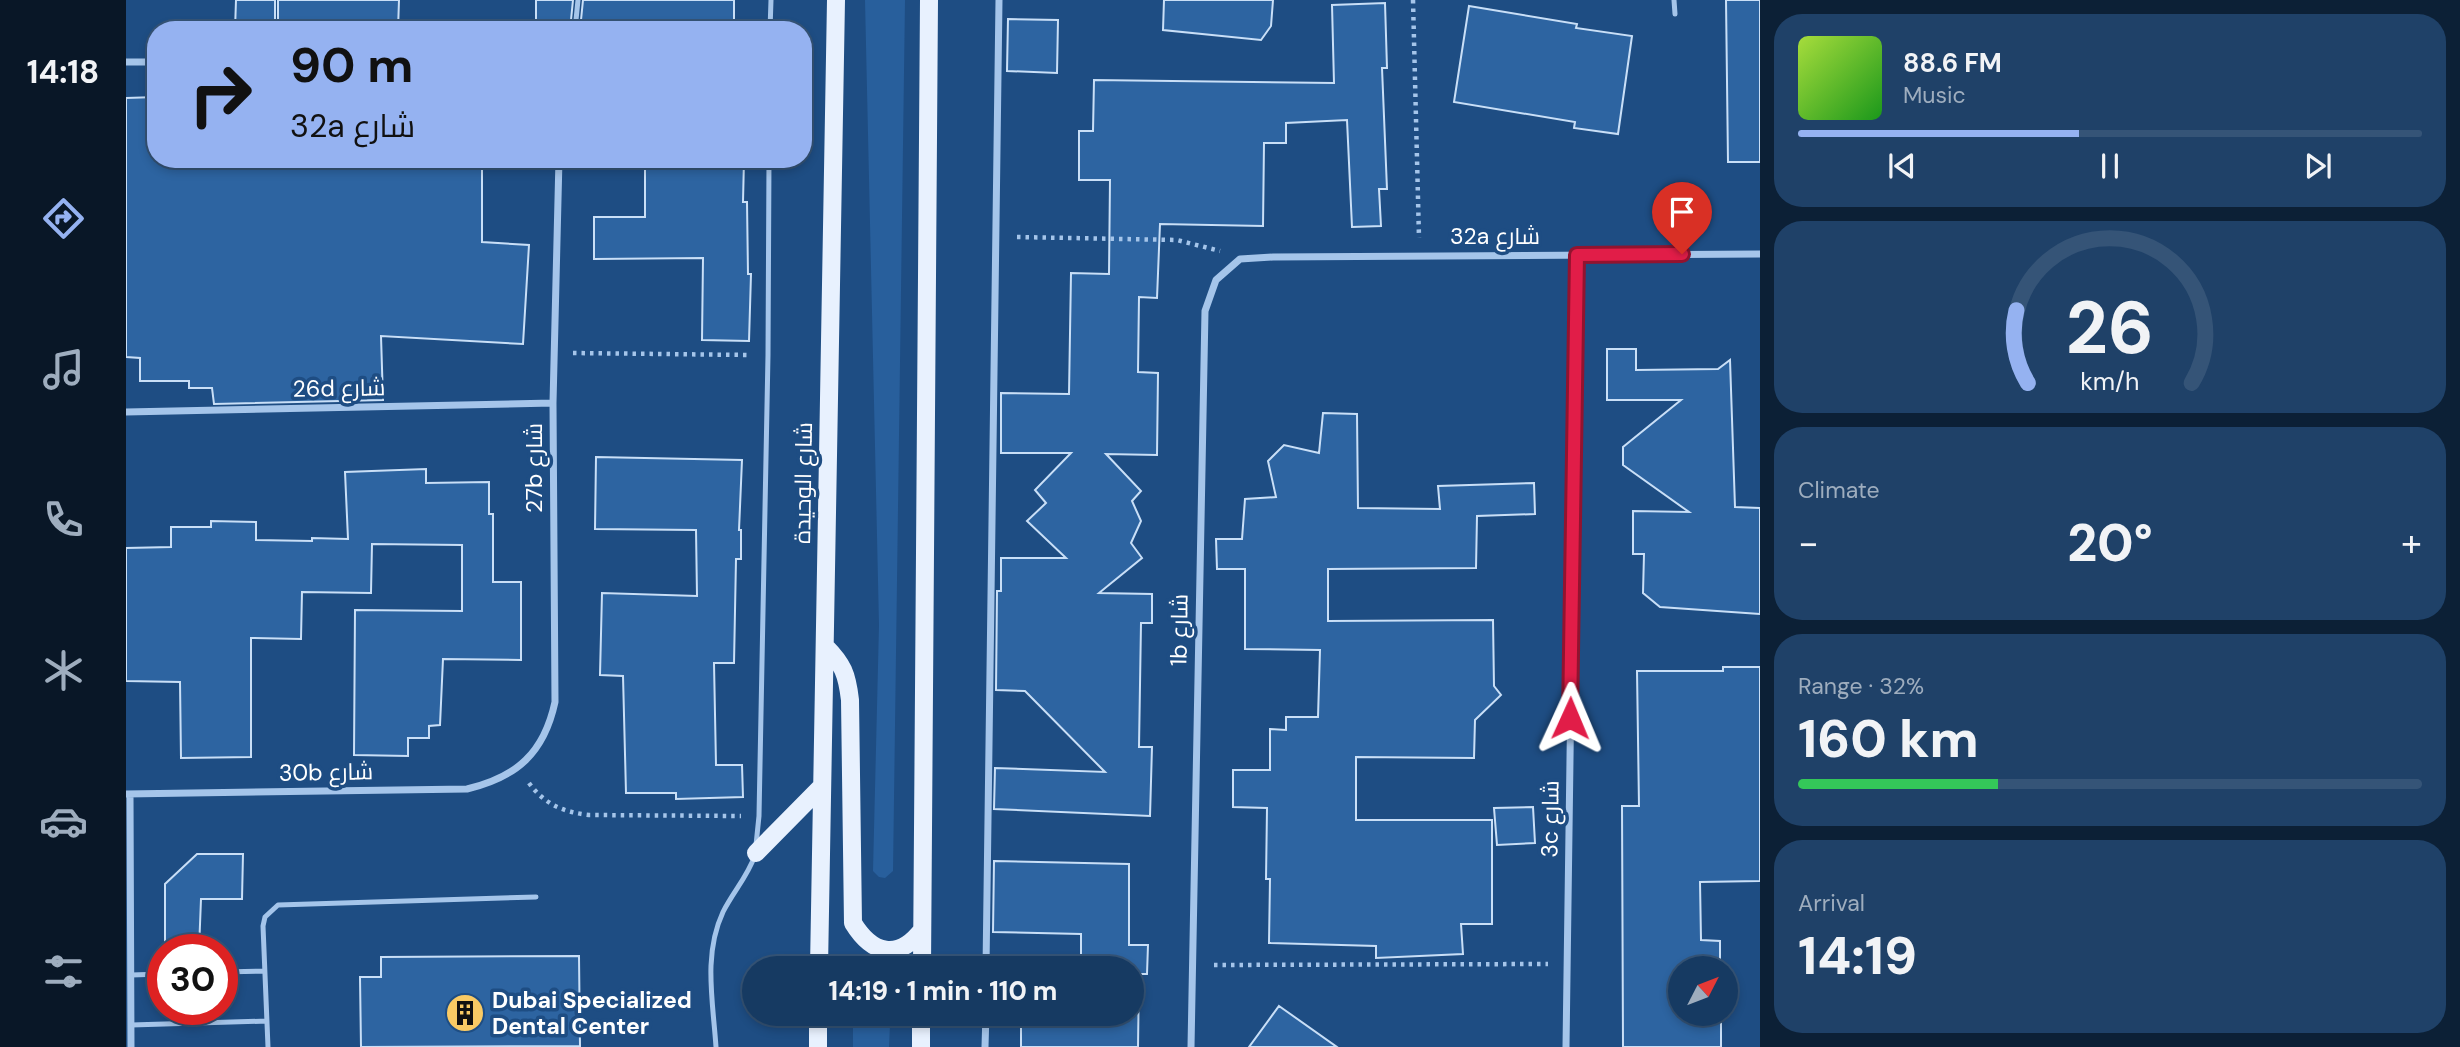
<!DOCTYPE html>
<html lang="en">
<head>
<meta charset="utf-8">
<style>
  :root { --surface:#163a62; --page:#1f4168; --text:#f1f3f6; --muted:#9eadbe; --line:#355477; --accent:#95b2f1 }
  body { margin:0; font-family:"DM Sans",Cairo,sans-serif; background:var(--page); color:var(--text); height:100vh; display:flex; flex-direction:column; font-size:26px; white-space:nowrap }
  * { box-sizing:border-box; margin:0 }
  p { font-size:23px; color:var(--muted) }
  .icon { flex:none; width:38px; height:38px; fill:none; stroke:currentColor; stroke-width:2; stroke-linecap:round; stroke-linejoin:round }
  .map { position:relative; flex:1; overflow:hidden }
  .side { display:flex; flex-direction:column; gap:14px; padding:14px; background:#0c2036; width:700px }
  .side>* { flex:none }
  .banner { position:absolute; left:21px; top:21px; width:665px; height:147px; border-radius:28px; box-shadow:0 4px 10px #0003,0 0 0 2px var(--line); background:#95b2f1; color:#111; overflow:hidden }
  .needle { width:46px; rotate:48deg }
  .buttons { position:absolute; left:1542px; top:956px; display:grid; gap:14px }
  .buttons a { display:grid; place-items:center; width:70px; height:70px; border-radius:50%; background:var(--surface); box-shadow:0 4px 10px #0003,0 0 0 2px var(--line); font-size:35px }
  .speed { position:absolute; left:21px; top:934px; display:flex; gap:14px; font-size:35px; font-weight:700; text-align:center }
  .speed>* { display:grid; place-content:center; width:91px; height:91px; border-radius:50%; background:var(--surface); box-shadow:0 4px 10px #0003,0 0 0 2px var(--line); line-height:1 }
  .speed .limit { border:10px solid #d22; background:#fff; color:#111 }
  .pin { position:absolute; display:grid; place-items:center; width:60px; height:60px; color:#fff; margin:-72px -30px; border-radius:50% 50% 50% 0; rotate:-45deg; box-shadow:0 0 7px #0007 }
  .pin .icon { rotate:45deg }
  .me { position:absolute; width:77px; margin:-38px; rotate:1deg; stroke-linejoin:round; filter:drop-shadow(0 0 5px #0008) }
  .turn { display:flex; align-items:center; gap:24px; height:147px; padding:0 28px; font-size:32px }
  .turn .icon { width:91px; height:91px; stroke-width:2.5 }
  .turn b { display:block; font-size:49px; line-height:60px }
  .big { font-size:52px; font-weight:800; line-height:1.1 }
  .side .widget { flex:1; display:flex; flex-direction:column; justify-content:center; gap:10px; min-width:0; padding:0 24px; border-radius:28px; background:var(--page) }
  .side .dial { align-items:center; gap:0 }
  .dial svg { height:182px; overflow:visible; fill:none; stroke:var(--line); stroke-width:7; stroke-linecap:round; text-anchor:middle }
  .dial text { fill:var(--text); stroke:none }
  .song { display:flex; align-items:center; gap:21px }
  .cover { width:84px; height:84px; border-radius:10px; background:linear-gradient(135deg,hsl(80 70% 55%),hsl(120 70% 35%)) }
  .played { height:7px; border-radius:4px; background:linear-gradient(90deg,var(--accent) 45%,var(--line) 45%) }
  .keys { display:flex; justify-content:space-around; direction:ltr }
  .heat { display:flex; justify-content:space-between; align-items:center; font-size:38px; direction:ltr }
  .charge { height:10px; border-radius:5px; background:linear-gradient(90deg,#34c759 32%,var(--line) 0) }
  .trip { position:absolute; left:616px; top:956px; width:402px; height:70px; border-radius:35px; background:var(--surface); box-shadow:0 4px 10px #0003,0 0 0 2px var(--line); font-weight:800; line-height:70px; text-align:center }
  main { display:flex; flex:1; min-height:0 }
  .dock { display:flex; flex-direction:column; width:126px; justify-content:space-around; align-items:center; background:#091727; color:var(--muted) }
  .dock .icon { width:49px; height:49px }
  .dock .selected { color:var(--accent) }
  .dock b { font-size:32px; color:var(--text) }
  .map>svg:first-child { display:block }
  .green { fill:#285f9c }
  .building { fill:#2d64a1; stroke:#c9dff7; stroke-width:2 }
  .lines { fill:none; stroke-linecap:round; stroke-linejoin:round }
  .path { stroke:#a5c5ea; stroke-width:4.5; stroke-dasharray:3.5 5; stroke-linecap:butt }
  .lane { stroke:#a5c5ea; stroke-width:5 }
  .street { stroke:#a5c5ea; stroke-width:7 }
  .primary { stroke:#e8f1fe; stroke-width:18 }
  .route-casing { stroke:#92132f; stroke-width:18 }
  .route { stroke:#e11d48; stroke-width:12 }
  .labels { text-anchor:middle; dominant-baseline:central; stroke-width:7; stroke-linejoin:round; paint-order:stroke }
  .street-label { font-size:23px; fill:#fff; stroke:#1e4d83 }
  .poi-label { font-size:23px; font-weight:bold; fill:#fff; stroke:#1e4d83; text-anchor:start }
</style>
</head>
<body>
<main>
<nav class="dock">
<b>14:18</b>
<svg class="icon selected" aria-label="directions" viewBox="0 0 24 24"><path d="M12 3l9 9-9 9-9-9zM9 14v-3h6M13 9l2 2-2 2"/></svg>
<svg class="icon" aria-label="music" viewBox="0 0 24 24"><path d="M9 18V5l10-2v13"/><circle cx="6" cy="18" r="3"/><circle cx="16" cy="16" r="3"/></svg>
<svg class="icon" aria-label="phone" viewBox="0 0 24 24"><path d="M5 4h4l2 5-3 2q2 4 5 5l2-3 5 2v4C11 20 4 13 5 4z"/></svg>
<svg class="icon" aria-label="climate" viewBox="0 0 24 24"><path d="M12 3v18M4 7l16 10M4 17L20 7"/></svg>
<svg class="icon" aria-label="car" viewBox="0 0 24 24"><path d="M5 17H2v-5l4-1 3-4h7l3 4 3 1v5h-3M9 17h6M6 11h13"/><circle cx="7" cy="17" r="2"/><circle cx="17" cy="17" r="2"/></svg>
<svg class="icon" aria-label="filters" viewBox="0 0 24 24"><path d="M4 7h16M4 17h16"/><circle cx="9" cy="7" r="2"/><circle cx="15" cy="17" r="2"/></svg>
</nav>
<div class="map">
<svg width="1634" height="1047" viewBox="0 0 1634 1047">
  <rect width="100%" height="100%" fill="#1e4d83"/>
  <path class="green" d="M739,0H779L767,871L759,878L753,877L747,871L753,625Z
    M727,1024L764,1025L763,1047H727Z"/>
  <path class="building" d="M110,0H149V30H109Z
    M152,0H273L272,30H225L224,26L152,24Z
    M410,0H447L444,30H410Z
    M457,0H608V30H454Z
    M1038,0H1147L1145,26L1135,40L1037,30Z
    M1600,0H1634V162H1602Z
    M1259,3L1261,68H1256L1261,189H1253L1255,226L1226,227L1221,120L1160,123V143H1138L1137,226L1034,224L1031,298L1013,297L1012,372L1032,373L1031,455L980,454L1015,491L1006,501L1015,521L1005,543L1016,558L973,593L1026,594V623H1015L1013,747H1026L1024,816L868,809L869,768L979,772L899,691L870,690L871,591H875V558H940L901,521L920,503L909,490L945,453H875V393L943,394L945,273L983,274L984,180H953V131H967L968,80L1208,83L1206,5Z
    M1343,6L1451,24L1450,28L1506,36L1492,134L1448,128L1449,122L1328,102Z
    M882,19L932,20L931,73L881,71Z
    M30,97V159H322V167L356,168V242L403,245L397,344L255,336L257,400L88,404L86,388H63V381H14V358L0,357V98Z
    M519,159H618L617,202H621L622,274H625L623,341L576,340L577,258L468,259V217H519Z
    M1481,349H1510V370L1592,369L1604,360L1609,507L1634,508V614L1534,607L1517,593L1518,554H1507V511L1563,512L1497,465V447L1555,400H1481Z
    M1197,413L1231,414L1232,508L1314,509L1312,486L1408,483L1409,514L1351,516L1350,568L1202,569V621L1367,620L1368,686L1375,695L1349,720L1348,758L1230,757V820H1366V924H1335L1337,954L1250,958V946L1143,943L1144,879H1140L1141,808L1107,807V770H1144V729L1160,730V717H1192L1194,650L1119,649V569H1091L1090,539H1116L1119,499L1150,497L1142,461L1158,445L1193,453Z
    M470,457L616,460L613,530H615V559H610L608,663H588L590,765H616L617,797L550,799V793H500L497,676L474,675L476,593L571,596L570,530L469,529Z
    M300,469V483L363,482V514H367V582H395V660L317,659L314,725L303,726V738H282V756L228,755L229,610L336,611V545L246,544L245,593L176,592L175,639L125,638V757L55,758L54,682L0,681V548L45,547V527H85V521L130,522V540L186,541V538L222,539L219,472Z
    M1597,667H1634V881L1574,882L1575,940L1594,941V968H1554V1013H1595V1047H1497L1496,806H1513L1511,671H1597Z
    M1407,807L1409,843L1371,845L1368,808Z
    M71,854H117L116,899H75L73,950H39V884Z
    M868,861L1003,864V945H1022L1021,974H1013L1012,1047H895V1013H1006V968H955V934L867,932Z
    M453,956L454,1046L235,1047L234,977H255V957Z
    M1153,1006L1211,1047H1123Z"/>
  <g class="lines">
    <path class="path" d="M1287,0L1293,238
      M891,237L1051,240L1094,251
      M447,353L624,355
      M403,783C419,805 438,812 463,815L615,816
      M1088,965L1422,964"/>
    <path class="lane" d="M1548,0L1549,14
      M449,30L452,0
      M644,30L645,0
      M630,845L633,816L642,355L643,159
      M96,972L138,971
      M5,975L37,974
      M5,1025L141,1021
      M142,1047L137,926L139,917L152,905L410,897
      M590,1047C587,1001 577,955 597,912C607,892 622,876 629,855"/>
    <path class="street" d="M0,62H30
      M0,412L427,403
      M0,794L341,789C391,777 418,753 429,702L427,403L433,159
      M4,794L5,1047
      M860,968L873,0
      M859,1047L860,1013
      M1065,1047L1079,311L1090,280L1114,259L1147,257L1634,254
      M1440,1047L1451,255"/>
    <path class="primary" d="M699,646C717,664 721,674 724,700L727,923C746,954 772,961 796,930
      M630,853L696,786
      M693,968L710,0
      M796,968L803,0
      M692,1047V1013
      M795,1047V1013"/>
  </g>
  <g class="lines">
    <defs>
      <path id="route" d="M1444,718L1451,255L1556,254"/>
    </defs>
    <use href="#route" class="route-casing"/>
    <use href="#route" class="route"/>
  </g>
  <defs>
    <symbol id="building-disc" viewBox="-11 -11 22 22"><circle r="9.5" fill="#f9ca64" stroke="#1e4d83"/><path d="M-4-6H4V6H1V3H-1V6H-4ZM-2.5-4.3h1.7v1.8h-1.7ZM.8-4.3h1.7v1.8H.8ZM-2.5-1h1.7V.8h-1.7ZM.8-1h1.7V.8H.8Z" fill="#111"/></symbol>
  </defs>
  <g fill-rule="evenodd">
    <use href="#building-disc" x="317" y="991" width="44" height="44"/>
  </g>
  <g class="labels">
    <g class="street-label">
      <text x="1369" y="236">32a شارع</text>
      <text transform="translate(213 388) rotate(-1)">26d شارع</text>
      <text transform="translate(408 468) rotate(-90)">27b شارع</text>
      <text transform="translate(677 483) rotate(-89)">شارع الوحيدة</text>
      <text transform="translate(1053 630) rotate(-89)">1b شارع</text>
      <text transform="translate(200 772) rotate(-1)">30b شارع</text>
      <text transform="translate(1424 819) rotate(-89)">3c شارع</text>
    </g>
    <g class="poi-label">
      <text x="366" y="1000">Dubai Specialized<tspan x="366" dy="26">Dental Center</tspan></text>
    </g>
  </g>
</svg>
<div class="buttons">
<a><svg class="needle" viewBox="-14 -14 28 28"><path d="M0-13l5 13h-10z" fill="#e53935"/><path d="M0 13l5-13h-10z" fill="#9eadbe"/></svg></a>
</div>
<div class="speed"><div class="limit">30</div></div>
<div class="pin" style="left:1556px;top:254px;background:#d93025"><svg class="icon" aria-label="arrive" viewBox="0 0 24 24"><path d="M6 21V4h12l-3 4 3 4H6"/></svg></div>
<svg class="me" style="left:1444px;top:718px" viewBox="-20 -20 40 40"><path d="M0-17L14 15 0 8-14 15z" fill="#e11d48" stroke="#fff" stroke-width="4"/></svg>
<div class="trip">14:19 · 1 min · 110 m</div>
<div class="banner">
<div class="turn"><svg class="icon" aria-label="right" viewBox="0 0 24 24"><path d="M7 20v-9h11M14 6l5 5-5 5"/></svg><div><b>90 m</b>32a شارع</div></div>
</div>
</div>
<section class="side">
<div class="widget">
<div class="song"><i class="cover"></i><div><b>88.6 FM</b><p>Music</p></div></div>
<div class="played"></div>
<div class="keys"><svg class="icon" aria-label="previous" viewBox="0 0 24 24"><path d="M18 5L8 12l10 7zM5 5v14"/></svg><svg class="icon" aria-label="pause" viewBox="0 0 24 24"><path d="M8 5v14M16 5v14"/></svg><svg class="icon" aria-label="next" viewBox="0 0 24 24"><path d="M6 5l10 7-10 7zM19 5v14"/></svg></div>
</div>
<div class="widget dial"><svg viewBox="0 0 100 80">
<path d="M14 69A42 42 0 1 1 86 69"/>
<path d="M14 69A42 42 0 0 1 9 37" stroke="#95b2f1"/>
<text x="50" y="56" font-size="32" font-weight="700">26</text>
<text x="50" y="72" font-size="11">km/h</text>
</svg></div>
<div class="widget"><p>Climate</p>
<div class="heat"><a>−</a><b class="big">20°</b><a>+</a></div>
</div>
<div class="widget"><p>Range · 32%</p><b class="big">160 km</b><div class="charge"></div></div>
<div class="widget"><p>Arrival</p><b class="big">14:19</b></div>
</section>
</main>
</body>
</html>
